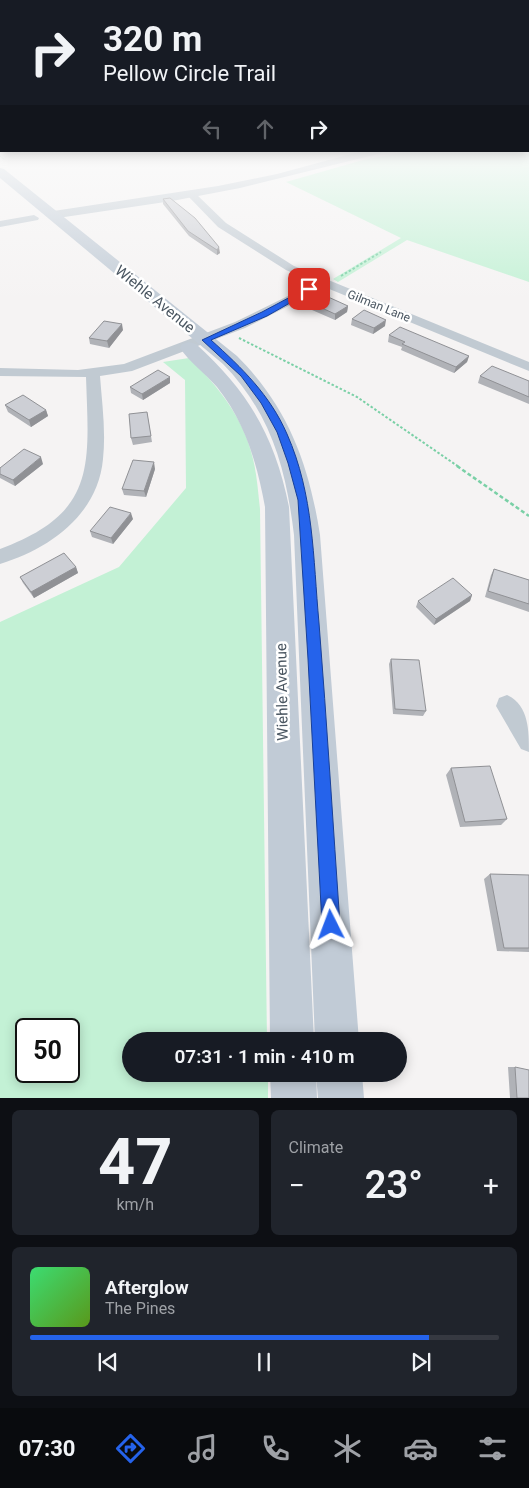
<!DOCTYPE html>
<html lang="en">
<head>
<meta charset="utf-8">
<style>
  :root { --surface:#171b24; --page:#20242c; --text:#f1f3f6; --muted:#9ea1a6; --line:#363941; --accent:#2563eb }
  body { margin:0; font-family:Roboto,sans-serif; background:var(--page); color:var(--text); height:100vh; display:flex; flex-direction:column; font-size:19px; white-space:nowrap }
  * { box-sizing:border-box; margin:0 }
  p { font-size:16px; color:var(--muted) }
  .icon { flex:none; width:28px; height:28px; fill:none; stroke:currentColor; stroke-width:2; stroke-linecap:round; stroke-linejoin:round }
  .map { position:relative; height:1098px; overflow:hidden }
  .details { display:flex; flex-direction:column; gap:12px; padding:12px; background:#0d0f14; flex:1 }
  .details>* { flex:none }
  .top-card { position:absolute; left:0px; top:0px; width:530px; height:152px; box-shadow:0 2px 12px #0003; background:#171b24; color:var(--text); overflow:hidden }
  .speed { position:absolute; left:15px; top:1018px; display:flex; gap:10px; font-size:25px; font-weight:700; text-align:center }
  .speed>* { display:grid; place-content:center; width:65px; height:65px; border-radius:50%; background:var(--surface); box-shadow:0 2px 12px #0003; line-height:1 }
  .speed .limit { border:2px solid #111; border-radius:8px; background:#fff; color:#111 }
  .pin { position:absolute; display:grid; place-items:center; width:42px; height:42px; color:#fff; margin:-21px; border-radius:10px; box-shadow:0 2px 8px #0006 }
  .me { position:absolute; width:55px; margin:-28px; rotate:357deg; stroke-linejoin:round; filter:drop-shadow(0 0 4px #0008) }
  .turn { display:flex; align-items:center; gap:18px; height:105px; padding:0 20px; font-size:22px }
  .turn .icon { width:65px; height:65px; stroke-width:2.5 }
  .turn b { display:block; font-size:35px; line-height:42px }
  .lanes { display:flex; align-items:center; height:48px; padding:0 20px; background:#0003; justify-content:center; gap:25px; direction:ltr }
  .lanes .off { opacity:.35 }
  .big { font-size:38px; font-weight:600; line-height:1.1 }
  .details .widget { flex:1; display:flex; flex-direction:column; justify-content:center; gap:8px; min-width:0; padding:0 18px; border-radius:8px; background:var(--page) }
  .details .dial { align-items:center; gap:0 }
  .dial b { font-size:65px; line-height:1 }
  .song { display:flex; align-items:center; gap:15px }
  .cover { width:60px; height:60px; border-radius:8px; background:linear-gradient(135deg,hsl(140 70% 55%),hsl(90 70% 35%)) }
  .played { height:5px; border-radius:2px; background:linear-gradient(90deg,var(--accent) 85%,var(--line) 85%) }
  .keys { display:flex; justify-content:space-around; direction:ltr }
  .heat { display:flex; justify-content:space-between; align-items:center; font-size:28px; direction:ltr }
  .details .tiles { flex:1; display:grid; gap:12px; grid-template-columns:1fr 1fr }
  .widget:last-child { grid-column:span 2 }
  .trip { position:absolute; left:122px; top:1032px; width:285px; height:50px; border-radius:25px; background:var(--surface); box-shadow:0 2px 12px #0003; font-weight:600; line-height:50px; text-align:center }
  .tab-bar { display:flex; height:80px; justify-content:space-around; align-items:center; background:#090b0e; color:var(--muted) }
  .tab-bar .icon { width:35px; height:35px }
  .tab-bar .on { color:var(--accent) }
  .tab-bar b { font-size:22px; color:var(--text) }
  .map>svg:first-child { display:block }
  .green { fill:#c3f1d5; fill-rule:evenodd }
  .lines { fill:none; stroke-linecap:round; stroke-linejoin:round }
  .path-far2 { stroke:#7ad0a6; stroke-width:1; stroke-dasharray:2 1; stroke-linecap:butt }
  .path-far1 { stroke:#7ad0a6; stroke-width:2; stroke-dasharray:2.5 2; stroke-linecap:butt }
  .path { stroke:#7ad0a6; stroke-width:2.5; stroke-dasharray:4 2.5; stroke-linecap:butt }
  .minor { fill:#c1cad2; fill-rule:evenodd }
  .tertiary { fill:#c1cad2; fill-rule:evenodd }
  .secondary { fill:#c1cbd6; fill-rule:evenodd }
  .wall { fill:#b0b2b7 }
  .shaded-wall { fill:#909195 }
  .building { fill:#cdcfd5; stroke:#909195 }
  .route { fill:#2563eb; stroke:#184099 }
  .labels { text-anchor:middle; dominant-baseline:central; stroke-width:5; stroke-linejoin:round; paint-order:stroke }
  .far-street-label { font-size:12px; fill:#4a5661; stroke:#fff }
  .street-label { font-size:15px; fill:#4a5661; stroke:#fff }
</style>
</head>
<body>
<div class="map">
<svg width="529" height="1098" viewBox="0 0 529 1098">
  <rect width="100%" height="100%" fill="#f5f3f3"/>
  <path class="green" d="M529,148V282L407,240L338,282L333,279L401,238L286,182L363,160L411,151H529Z
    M189,358C218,386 244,418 253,459C257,475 258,492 260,509L267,1041H131V1074H268V1098H0V622L119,567L186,488L185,380L163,362ZM26,1029H69V1071H26Z"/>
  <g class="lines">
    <path class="path-far2" d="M0,156L5,160"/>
    <path class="path-far1" d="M341,276L381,252
      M239,338L357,397L459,467"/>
    <path class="path" d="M457,466L529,516"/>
    <path class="minor" d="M191,191L194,192L226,223L294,266L529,362V371L322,286L302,299L245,328L132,371L100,376C102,403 106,431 103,459C98,515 49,549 0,564V549C97,513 89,466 86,377L0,376V368L78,370L124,364L235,322L294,293L313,282L286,270L218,227L188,196V192Z
      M34,215L39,218L38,220L0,227V221Z
      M507,695C529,705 529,731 529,752L521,749L496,706L499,698Z"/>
    <path class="tertiary" d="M362,151H383L382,153L240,188L172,201L51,219L45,215L47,212L218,186L277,174Z"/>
    <path class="secondary" d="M0,168L4,169L237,356C288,407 309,464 320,535L359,1041H315L294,535C286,469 271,413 223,364L0,178Z
      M189,342L196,344C249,392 275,437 289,507L314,1041H270L265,507C257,463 245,422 217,387C205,373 189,362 180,348L182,344Z
      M270,1074H316L317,1098H271Z
      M316,1074H362L364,1098H318Z"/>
  </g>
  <path class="wall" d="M170,198L220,253L217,255L189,236L163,204V199Z
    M313,304L348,306L347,312L335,320L312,310Z
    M352,319L385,326L373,334L351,325Z
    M123,330L109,348L90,344L89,338Z
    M389,335L469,356L467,362L454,373L401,350L402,347L388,342Z
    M480,376L529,381V404L478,383Z
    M170,383L143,400L131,393L130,387Z
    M5,405L46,410L48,416L31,427L8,412Z
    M147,412L152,442L133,445L131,438Z
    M43,464L15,486L0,478V468Z
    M155,469L146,497L124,495L122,489Z
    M133,519L113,544L92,537L90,531Z
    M76,567L78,573L34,598L23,583L20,577Z
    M494,569L529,580V612L485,597L491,575Z
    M472,595L470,601L434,625L416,607L418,601Z
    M391,659L426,711L423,716L393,714L389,664Z
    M451,768L507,819L501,825L460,827L446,775Z
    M490,874L529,875V952L497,951L484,879Z
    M508,1067H515L529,1098H510Z"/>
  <path class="shaded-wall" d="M219,247L220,253L217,255V250Z
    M348,306L347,312L335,320V314Z
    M386,320L385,326L373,334L374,328Z
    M122,324L123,330L109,348L107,341Z
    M469,356L467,362L454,373L456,367Z
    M170,377V383L143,400L142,394Z
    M46,410L48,416L31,427L29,420Z
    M41,457L43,464L15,486L13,480Z
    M154,462L155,469L146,497L144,491Z
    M131,513L133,519L113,544L111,538Z
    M76,567L78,573L34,598L31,592Z
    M472,595L470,601L434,625L436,619Z"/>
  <path class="building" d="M170,198L195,218L219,247L217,250L188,231L163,199Z
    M326,296L348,306L335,314L313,304Z
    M364,310L386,320L374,328L352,319Z
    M104,321L122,324L107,341L89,338Z
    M400,327L469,356L456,367L402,344L405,342L389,335Z
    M492,366L529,381V397L480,376Z
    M158,370L170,377L142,394L130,387Z
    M23,395L46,410L29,420L5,405Z
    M147,412L151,436L131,438L129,414Z
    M24,449L41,457L13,480L0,474V468Z
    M133,460L154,462L144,491L122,489Z
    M110,507L131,513L111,538L90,531Z
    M64,553L76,567L31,592L20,577Z
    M494,569L529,580V604L488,591Z
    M453,578L472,595L436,619L418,601Z
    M391,659L419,660L426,711L395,709Z
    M490,766L507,819L465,822L451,768Z
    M490,874L529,875V948H504Z
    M515,1067L529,1070V1098H517Z"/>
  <linearGradient id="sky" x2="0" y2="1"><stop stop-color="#85c3ea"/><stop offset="0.49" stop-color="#fafafa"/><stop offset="1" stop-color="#fafafa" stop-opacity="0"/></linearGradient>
  <rect width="529" height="302" fill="url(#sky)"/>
  <path class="route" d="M309,287L312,289L311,291L267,316L211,340C242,368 270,395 287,434C314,495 313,558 319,623C327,724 333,824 340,925L337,931L331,934L325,931L322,925L308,659L298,500L288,463L277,432L261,403L241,376L202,340L262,312Z"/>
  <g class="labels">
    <g class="far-street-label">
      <text transform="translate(379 306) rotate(22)">Gilman Lane</text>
    </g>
    <g class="street-label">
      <text transform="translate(155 299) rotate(39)">Wiehle Avenue</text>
      <text transform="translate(282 692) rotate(-91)">Wiehle Avenue</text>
    </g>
  </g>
</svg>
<div class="speed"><div class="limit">50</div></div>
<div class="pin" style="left:309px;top:289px;background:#d93025"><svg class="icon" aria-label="arrive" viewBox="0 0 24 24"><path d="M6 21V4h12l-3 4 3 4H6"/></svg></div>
<svg class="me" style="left:331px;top:925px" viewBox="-20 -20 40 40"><path d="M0-17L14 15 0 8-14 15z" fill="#2563eb" stroke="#fff" stroke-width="4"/></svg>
<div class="trip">07:31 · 1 min · 410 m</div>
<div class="top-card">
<div class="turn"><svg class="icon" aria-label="right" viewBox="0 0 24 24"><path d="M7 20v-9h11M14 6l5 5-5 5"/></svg><div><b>320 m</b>Pellow Circle Trail</div></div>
<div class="lanes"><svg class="icon off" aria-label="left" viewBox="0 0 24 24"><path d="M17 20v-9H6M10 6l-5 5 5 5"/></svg><svg class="icon off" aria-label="ahead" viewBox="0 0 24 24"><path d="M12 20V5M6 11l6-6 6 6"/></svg><svg class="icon" aria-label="right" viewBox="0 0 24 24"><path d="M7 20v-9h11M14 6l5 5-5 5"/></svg></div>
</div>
</div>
<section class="details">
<div class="tiles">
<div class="widget dial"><b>47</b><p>km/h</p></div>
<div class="widget"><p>Climate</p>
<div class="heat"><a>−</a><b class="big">23°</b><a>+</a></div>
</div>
<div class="widget">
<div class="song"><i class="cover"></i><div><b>Afterglow</b><p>The Pines</p></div></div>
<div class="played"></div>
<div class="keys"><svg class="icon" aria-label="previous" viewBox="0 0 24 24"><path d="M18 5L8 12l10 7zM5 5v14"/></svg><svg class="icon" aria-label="pause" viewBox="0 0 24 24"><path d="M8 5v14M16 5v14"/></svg><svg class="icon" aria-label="next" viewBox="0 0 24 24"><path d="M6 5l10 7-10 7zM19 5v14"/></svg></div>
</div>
</div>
</section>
<nav class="tab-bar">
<b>07:30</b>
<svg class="icon on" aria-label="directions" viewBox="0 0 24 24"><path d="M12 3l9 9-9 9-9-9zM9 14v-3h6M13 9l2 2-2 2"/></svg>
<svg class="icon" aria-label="music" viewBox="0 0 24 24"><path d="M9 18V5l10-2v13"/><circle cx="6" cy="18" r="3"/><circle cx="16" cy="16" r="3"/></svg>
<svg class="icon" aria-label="phone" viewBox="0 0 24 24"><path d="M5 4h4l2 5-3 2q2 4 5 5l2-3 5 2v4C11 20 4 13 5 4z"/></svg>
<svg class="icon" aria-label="climate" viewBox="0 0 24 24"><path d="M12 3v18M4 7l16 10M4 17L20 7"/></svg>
<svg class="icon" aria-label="car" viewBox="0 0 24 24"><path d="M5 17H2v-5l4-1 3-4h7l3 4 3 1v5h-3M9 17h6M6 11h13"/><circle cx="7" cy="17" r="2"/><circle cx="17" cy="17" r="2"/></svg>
<svg class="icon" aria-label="filters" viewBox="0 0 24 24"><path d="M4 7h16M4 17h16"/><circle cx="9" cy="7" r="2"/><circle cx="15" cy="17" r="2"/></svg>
</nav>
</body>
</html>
